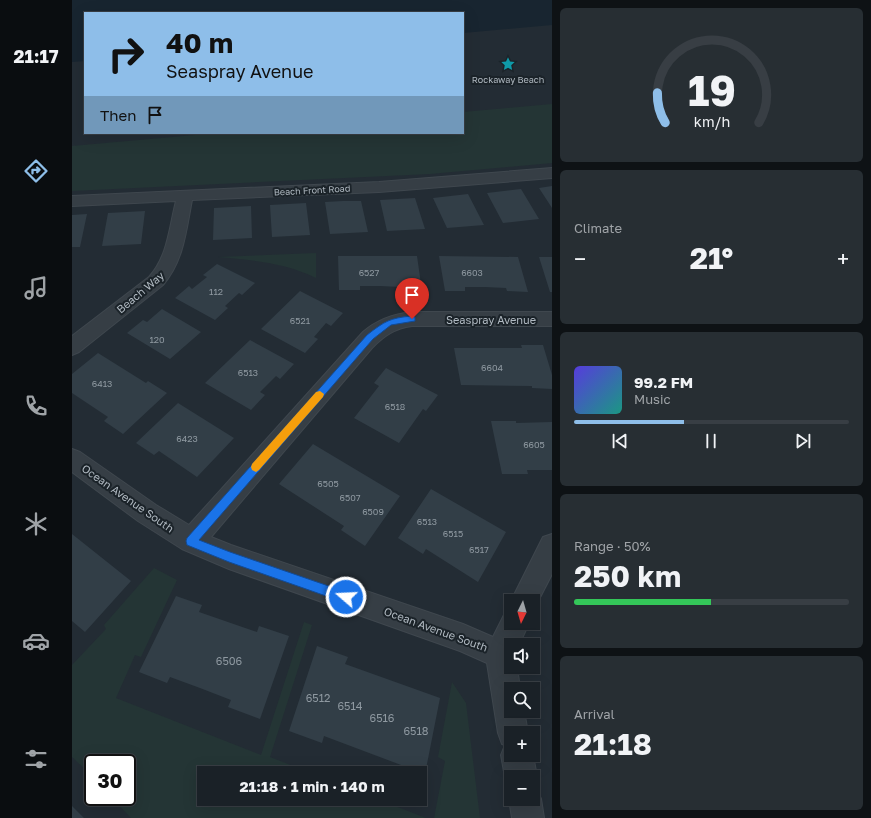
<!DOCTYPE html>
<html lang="en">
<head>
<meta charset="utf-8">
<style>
  :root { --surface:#1a2127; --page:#272e33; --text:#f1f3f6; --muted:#9fa3a7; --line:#383e44; --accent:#8ebee9 }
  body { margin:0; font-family:"Golos Text",sans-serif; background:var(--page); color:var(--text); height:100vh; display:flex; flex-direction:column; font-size:15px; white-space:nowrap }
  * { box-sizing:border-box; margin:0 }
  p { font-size:13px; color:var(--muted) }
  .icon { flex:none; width:22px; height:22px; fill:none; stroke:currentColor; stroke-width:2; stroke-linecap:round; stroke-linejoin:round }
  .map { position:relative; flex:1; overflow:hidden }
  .side { display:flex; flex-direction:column; gap:8px; padding:8px; background:#0e1215; width:319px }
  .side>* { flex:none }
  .hud { position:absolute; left:12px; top:12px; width:380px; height:122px; border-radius:0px; box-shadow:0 4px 16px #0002,0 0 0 1px var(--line); background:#8ebee9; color:#111; overflow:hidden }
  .needle { width:26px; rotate:185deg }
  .buttons { position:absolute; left:432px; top:594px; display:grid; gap:8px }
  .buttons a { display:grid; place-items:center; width:36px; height:36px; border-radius:0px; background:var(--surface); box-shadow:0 4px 16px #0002,0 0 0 1px var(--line); font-size:20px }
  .speed { position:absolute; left:12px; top:754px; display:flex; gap:8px; font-size:20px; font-weight:700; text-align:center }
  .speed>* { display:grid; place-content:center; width:52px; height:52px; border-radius:50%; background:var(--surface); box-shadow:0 4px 16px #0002,0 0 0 1px var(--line); line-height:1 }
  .speed .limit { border:2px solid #111; border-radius:6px; background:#fff; color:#111 }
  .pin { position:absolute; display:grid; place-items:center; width:34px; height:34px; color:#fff; margin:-41px -17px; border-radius:50% 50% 50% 0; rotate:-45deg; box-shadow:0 0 4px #0007 }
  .pin .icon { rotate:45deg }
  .me { position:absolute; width:44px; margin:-22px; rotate:289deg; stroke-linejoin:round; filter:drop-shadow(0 0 3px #0008) }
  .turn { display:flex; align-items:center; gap:14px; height:84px; padding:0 16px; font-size:18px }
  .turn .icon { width:52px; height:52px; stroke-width:2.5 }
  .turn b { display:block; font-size:28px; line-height:34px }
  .then { display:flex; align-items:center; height:38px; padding:0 16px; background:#0003; gap:8px; font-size:15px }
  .big { font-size:30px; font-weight:700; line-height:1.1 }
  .side .widget { flex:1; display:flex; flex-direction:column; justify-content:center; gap:6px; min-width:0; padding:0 14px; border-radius:6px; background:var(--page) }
  .side .dial { align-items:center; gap:0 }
  .dial svg { height:104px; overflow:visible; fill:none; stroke:var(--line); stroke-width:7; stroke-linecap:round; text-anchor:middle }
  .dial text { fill:var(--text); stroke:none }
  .song { display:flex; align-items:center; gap:12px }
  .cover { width:48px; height:48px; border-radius:6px; background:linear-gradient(135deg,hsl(250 70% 55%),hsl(170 70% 35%)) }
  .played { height:4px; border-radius:2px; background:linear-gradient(90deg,var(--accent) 40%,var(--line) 40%) }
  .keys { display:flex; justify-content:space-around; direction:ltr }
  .heat { display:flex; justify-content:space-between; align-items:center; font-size:22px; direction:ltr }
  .charge { height:6px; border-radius:3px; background:linear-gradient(90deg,#34c759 50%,var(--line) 0) }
  .trip { position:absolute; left:125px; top:766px; width:230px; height:40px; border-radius:0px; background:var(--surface); box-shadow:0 4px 16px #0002,0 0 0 1px var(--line); font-weight:700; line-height:40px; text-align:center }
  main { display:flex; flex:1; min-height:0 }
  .menu { display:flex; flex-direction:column; width:72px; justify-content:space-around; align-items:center; background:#0a0d10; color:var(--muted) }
  .menu .icon { width:28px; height:28px }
  .menu .on { color:var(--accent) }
  .menu b { font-size:18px; color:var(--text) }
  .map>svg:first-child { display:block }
  .green { fill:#243535 }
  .water { fill:#182530 }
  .building { fill:#323e47 }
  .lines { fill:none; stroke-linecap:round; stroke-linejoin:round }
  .street-casing { stroke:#3f474e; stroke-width:2 }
  .street { fill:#363e45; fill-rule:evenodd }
  .route { fill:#1a73e8; stroke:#114b97 }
  .slow { fill:#f59e0b }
  .labels { text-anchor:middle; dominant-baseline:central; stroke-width:4; stroke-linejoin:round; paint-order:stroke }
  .far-poi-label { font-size:9px; fill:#b0b9c1; stroke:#1b2329 }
  .far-street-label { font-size:9px; fill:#b0b9c1; stroke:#1b2329 }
  .number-label { font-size:9px; fill:#8f99a1 }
  .street-label { font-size:11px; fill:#b0b9c1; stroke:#1b2329 }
  .near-number-label { font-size:11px; fill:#8f99a1 }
</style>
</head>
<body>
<main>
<nav class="menu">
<b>21:17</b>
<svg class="icon on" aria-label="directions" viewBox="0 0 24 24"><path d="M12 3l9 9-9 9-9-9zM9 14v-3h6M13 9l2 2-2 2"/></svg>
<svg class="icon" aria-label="music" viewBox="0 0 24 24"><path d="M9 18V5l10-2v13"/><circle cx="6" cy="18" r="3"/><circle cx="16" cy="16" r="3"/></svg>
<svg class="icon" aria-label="phone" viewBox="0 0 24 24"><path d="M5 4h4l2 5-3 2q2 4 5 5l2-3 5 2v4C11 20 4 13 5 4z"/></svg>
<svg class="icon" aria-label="climate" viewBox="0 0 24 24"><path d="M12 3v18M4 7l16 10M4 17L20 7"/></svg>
<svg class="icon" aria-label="car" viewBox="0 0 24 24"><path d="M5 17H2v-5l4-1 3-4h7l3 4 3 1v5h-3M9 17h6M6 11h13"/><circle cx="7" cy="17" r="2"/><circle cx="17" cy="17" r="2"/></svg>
<svg class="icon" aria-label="filters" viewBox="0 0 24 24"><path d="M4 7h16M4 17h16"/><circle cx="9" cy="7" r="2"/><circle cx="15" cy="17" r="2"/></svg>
</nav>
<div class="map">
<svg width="480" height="818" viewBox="0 0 480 818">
  <rect width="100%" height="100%" fill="#232c34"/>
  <path class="green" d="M480,104V163L358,174L0,191V146L145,133H391V112Z
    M244,253V278C214,263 180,260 146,257Z
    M82,568L105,580L69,657L63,655L44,698L189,755L232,622L240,625L198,757L239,773H132V799H305L354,818H59L39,797H55V763H21V777L0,757V665L34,629L32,625Z
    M380,682L394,703L408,818H362L373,761L366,757Z"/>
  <path class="water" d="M0,0H480V25L391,33V13H13V61L0,62Z"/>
  <path class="building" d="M480,186V208L467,188Z
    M449,189L467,219L431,223L415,193Z
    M396,194L412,225L375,228L361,198Z
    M343,198L353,229L315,231L308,200Z
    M271,201H289L296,232L258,234L253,202Z
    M234,203L238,235L200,237L198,205Z
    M179,206L180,238L141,240L142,208Z
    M73,211L69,244L30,246L36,213Z
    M15,214L8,247H0V215Z
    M266,256H345L350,291H329V287L308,286H288V290H267Z
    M367,256L446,257L456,292L435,291L434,288L413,287H393V291H373Z
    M467,257H480V292H478Z
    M145,264L183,283L170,295L167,293L153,306L156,308L143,320L103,298L117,286L120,289L135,277L131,275Z
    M228,291L271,313L259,326L254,323L242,337L246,339L233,353L189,329Z
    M90,309L129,332L98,359L55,333L71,320L75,322Z
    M178,340L222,364L208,379L204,376L188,392L193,395L179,410L133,383Z
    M449,345H471L480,375V389L460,388V386L389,385L382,348H450Z
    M26,353L74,383L76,381L95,393L51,434L32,421L36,417L0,393V374Z
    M314,368L366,395L354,411L351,409L327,443L282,418L307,386L302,383Z
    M106,403L162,438L125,477L87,451L82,455L64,443Z
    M419,421H444V423L480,422V470H455L456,474H430Z
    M241,444L328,496L293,546L269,530L272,526L207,484Z
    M359,489L434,532L406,582L354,549L351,554L326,538Z
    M0,534L59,581L13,632L0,621Z
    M104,596L130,605L127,612L185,632L187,626L217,636L188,719L156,707L159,700L128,688L98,677L95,683L67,672Z
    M245,646L276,657L273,664L368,698L353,774L252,736L250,743L217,731Z
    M0,806L12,818H0Z"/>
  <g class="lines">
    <defs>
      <path id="street" d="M480,168V178L307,192L120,200C114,231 112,260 91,285L7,352L0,355V336L77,277C96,256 97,228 104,201L0,206V196L307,182Z
        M340,312H480V326H340C323,328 312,336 300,348L139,537L159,545L391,624L421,637L433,613L439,611V623H457L447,645H439V667H445L448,689H439V711H452L456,733H439V755H461L465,777L461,786L464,788L469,799L472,818H440L437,799L439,794V799H461V777H439V789L433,777L429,755L433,745L430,744L426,733L415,663L388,651L157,569L110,549L66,521L0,472V449L8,452L84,505L117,525L291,332C305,320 321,314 340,312Z
        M480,534V574L461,611V601H439L471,537Z"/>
    </defs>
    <use href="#street" class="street-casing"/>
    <use href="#street" class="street"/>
  </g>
  <path class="route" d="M340,316L343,317V321L319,325L301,339L127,540L158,552L274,592L278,593L280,597L278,601L274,603L157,562L115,545L114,541L115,538L295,335C313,321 318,318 340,316Z"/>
  <path class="slow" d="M248,391L252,394L251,397L187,470L184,472L180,470L179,467L180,464L244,392Z"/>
  <defs>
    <symbol id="sight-bare" viewBox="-9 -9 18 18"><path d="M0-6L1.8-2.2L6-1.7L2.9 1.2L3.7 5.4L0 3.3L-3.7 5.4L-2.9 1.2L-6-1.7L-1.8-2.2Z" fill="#0f9aa8" stroke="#1b2329" stroke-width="2.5" paint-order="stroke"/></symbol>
  </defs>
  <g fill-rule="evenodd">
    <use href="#sight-bare" x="426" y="54" width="20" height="20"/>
  </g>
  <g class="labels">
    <g class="far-poi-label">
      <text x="436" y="79">Rockaway Beach</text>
    </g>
    <g class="far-street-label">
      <text transform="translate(240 190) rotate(-3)">Beach Front Road</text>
    </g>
    <g class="number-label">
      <text x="297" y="272">6527</text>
      <text x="400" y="272">6603</text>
      <text x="144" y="291">112</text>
      <text x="228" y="320">6521</text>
      <text x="85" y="339">120</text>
      <text x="420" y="367">6604</text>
      <text x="176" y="372">6513</text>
      <text x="30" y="383">6413</text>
      <text x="323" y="406">6518</text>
      <text x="115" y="438">6423</text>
      <text x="462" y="444">6605</text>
      <text x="256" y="483">6505</text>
      <text x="278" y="497">6507</text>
      <text x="301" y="511">6509</text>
      <text x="355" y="521">6513</text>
      <text x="381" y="533">6515</text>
      <text x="407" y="549">6517</text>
    </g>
    <g class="street-label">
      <text transform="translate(68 292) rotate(-40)">Beach Way</text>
      <text x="419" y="319">Seaspray Avenue</text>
      <text transform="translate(56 498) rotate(35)">Ocean Avenue South</text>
      <text transform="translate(364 629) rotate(20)">Ocean Avenue South</text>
    </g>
    <g class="near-number-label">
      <text x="157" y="660">6506</text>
      <text x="246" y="697">6512</text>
      <text x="278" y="705">6514</text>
      <text x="310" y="717">6516</text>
      <text x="344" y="730">6518</text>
    </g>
  </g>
</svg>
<div class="buttons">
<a><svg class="needle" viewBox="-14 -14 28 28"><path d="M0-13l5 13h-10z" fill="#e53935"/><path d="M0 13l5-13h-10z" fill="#9fa3a7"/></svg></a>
<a><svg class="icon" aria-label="sound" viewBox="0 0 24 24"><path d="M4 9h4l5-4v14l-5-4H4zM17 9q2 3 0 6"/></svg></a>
<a><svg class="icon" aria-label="search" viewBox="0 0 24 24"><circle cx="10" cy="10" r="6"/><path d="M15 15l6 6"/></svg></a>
<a>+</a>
<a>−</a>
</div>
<div class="speed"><div class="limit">30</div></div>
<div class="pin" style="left:340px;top:319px;background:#d93025"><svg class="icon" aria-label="arrive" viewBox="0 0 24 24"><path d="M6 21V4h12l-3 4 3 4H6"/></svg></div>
<svg class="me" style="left:274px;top:597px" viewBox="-20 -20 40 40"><circle r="17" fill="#1a73e8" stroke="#fff" stroke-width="3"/><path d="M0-11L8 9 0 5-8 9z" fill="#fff"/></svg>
<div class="trip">21:18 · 1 min · 140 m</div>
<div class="hud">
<div class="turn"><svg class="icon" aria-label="right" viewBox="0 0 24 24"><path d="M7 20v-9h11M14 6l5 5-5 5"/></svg><div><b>40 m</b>Seaspray Avenue</div></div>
<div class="then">Then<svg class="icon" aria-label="arrive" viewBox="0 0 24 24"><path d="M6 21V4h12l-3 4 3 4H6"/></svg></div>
</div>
</div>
<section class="side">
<div class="widget dial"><svg viewBox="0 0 100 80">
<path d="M14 69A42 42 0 1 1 86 69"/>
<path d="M14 69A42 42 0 0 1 8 46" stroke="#8ebee9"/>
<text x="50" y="56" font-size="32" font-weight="700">19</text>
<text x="50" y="72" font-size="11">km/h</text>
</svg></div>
<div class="widget"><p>Climate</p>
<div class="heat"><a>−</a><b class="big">21°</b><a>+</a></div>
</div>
<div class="widget">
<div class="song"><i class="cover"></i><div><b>99.2 FM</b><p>Music</p></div></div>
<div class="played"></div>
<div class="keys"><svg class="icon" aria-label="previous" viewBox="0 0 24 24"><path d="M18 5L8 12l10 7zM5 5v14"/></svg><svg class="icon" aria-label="pause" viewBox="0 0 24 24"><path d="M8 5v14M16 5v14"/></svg><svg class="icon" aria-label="next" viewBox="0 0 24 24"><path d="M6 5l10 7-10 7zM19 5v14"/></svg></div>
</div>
<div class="widget"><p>Range · 50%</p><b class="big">250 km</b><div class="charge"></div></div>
<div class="widget"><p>Arrival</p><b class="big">21:18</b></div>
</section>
</main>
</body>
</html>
